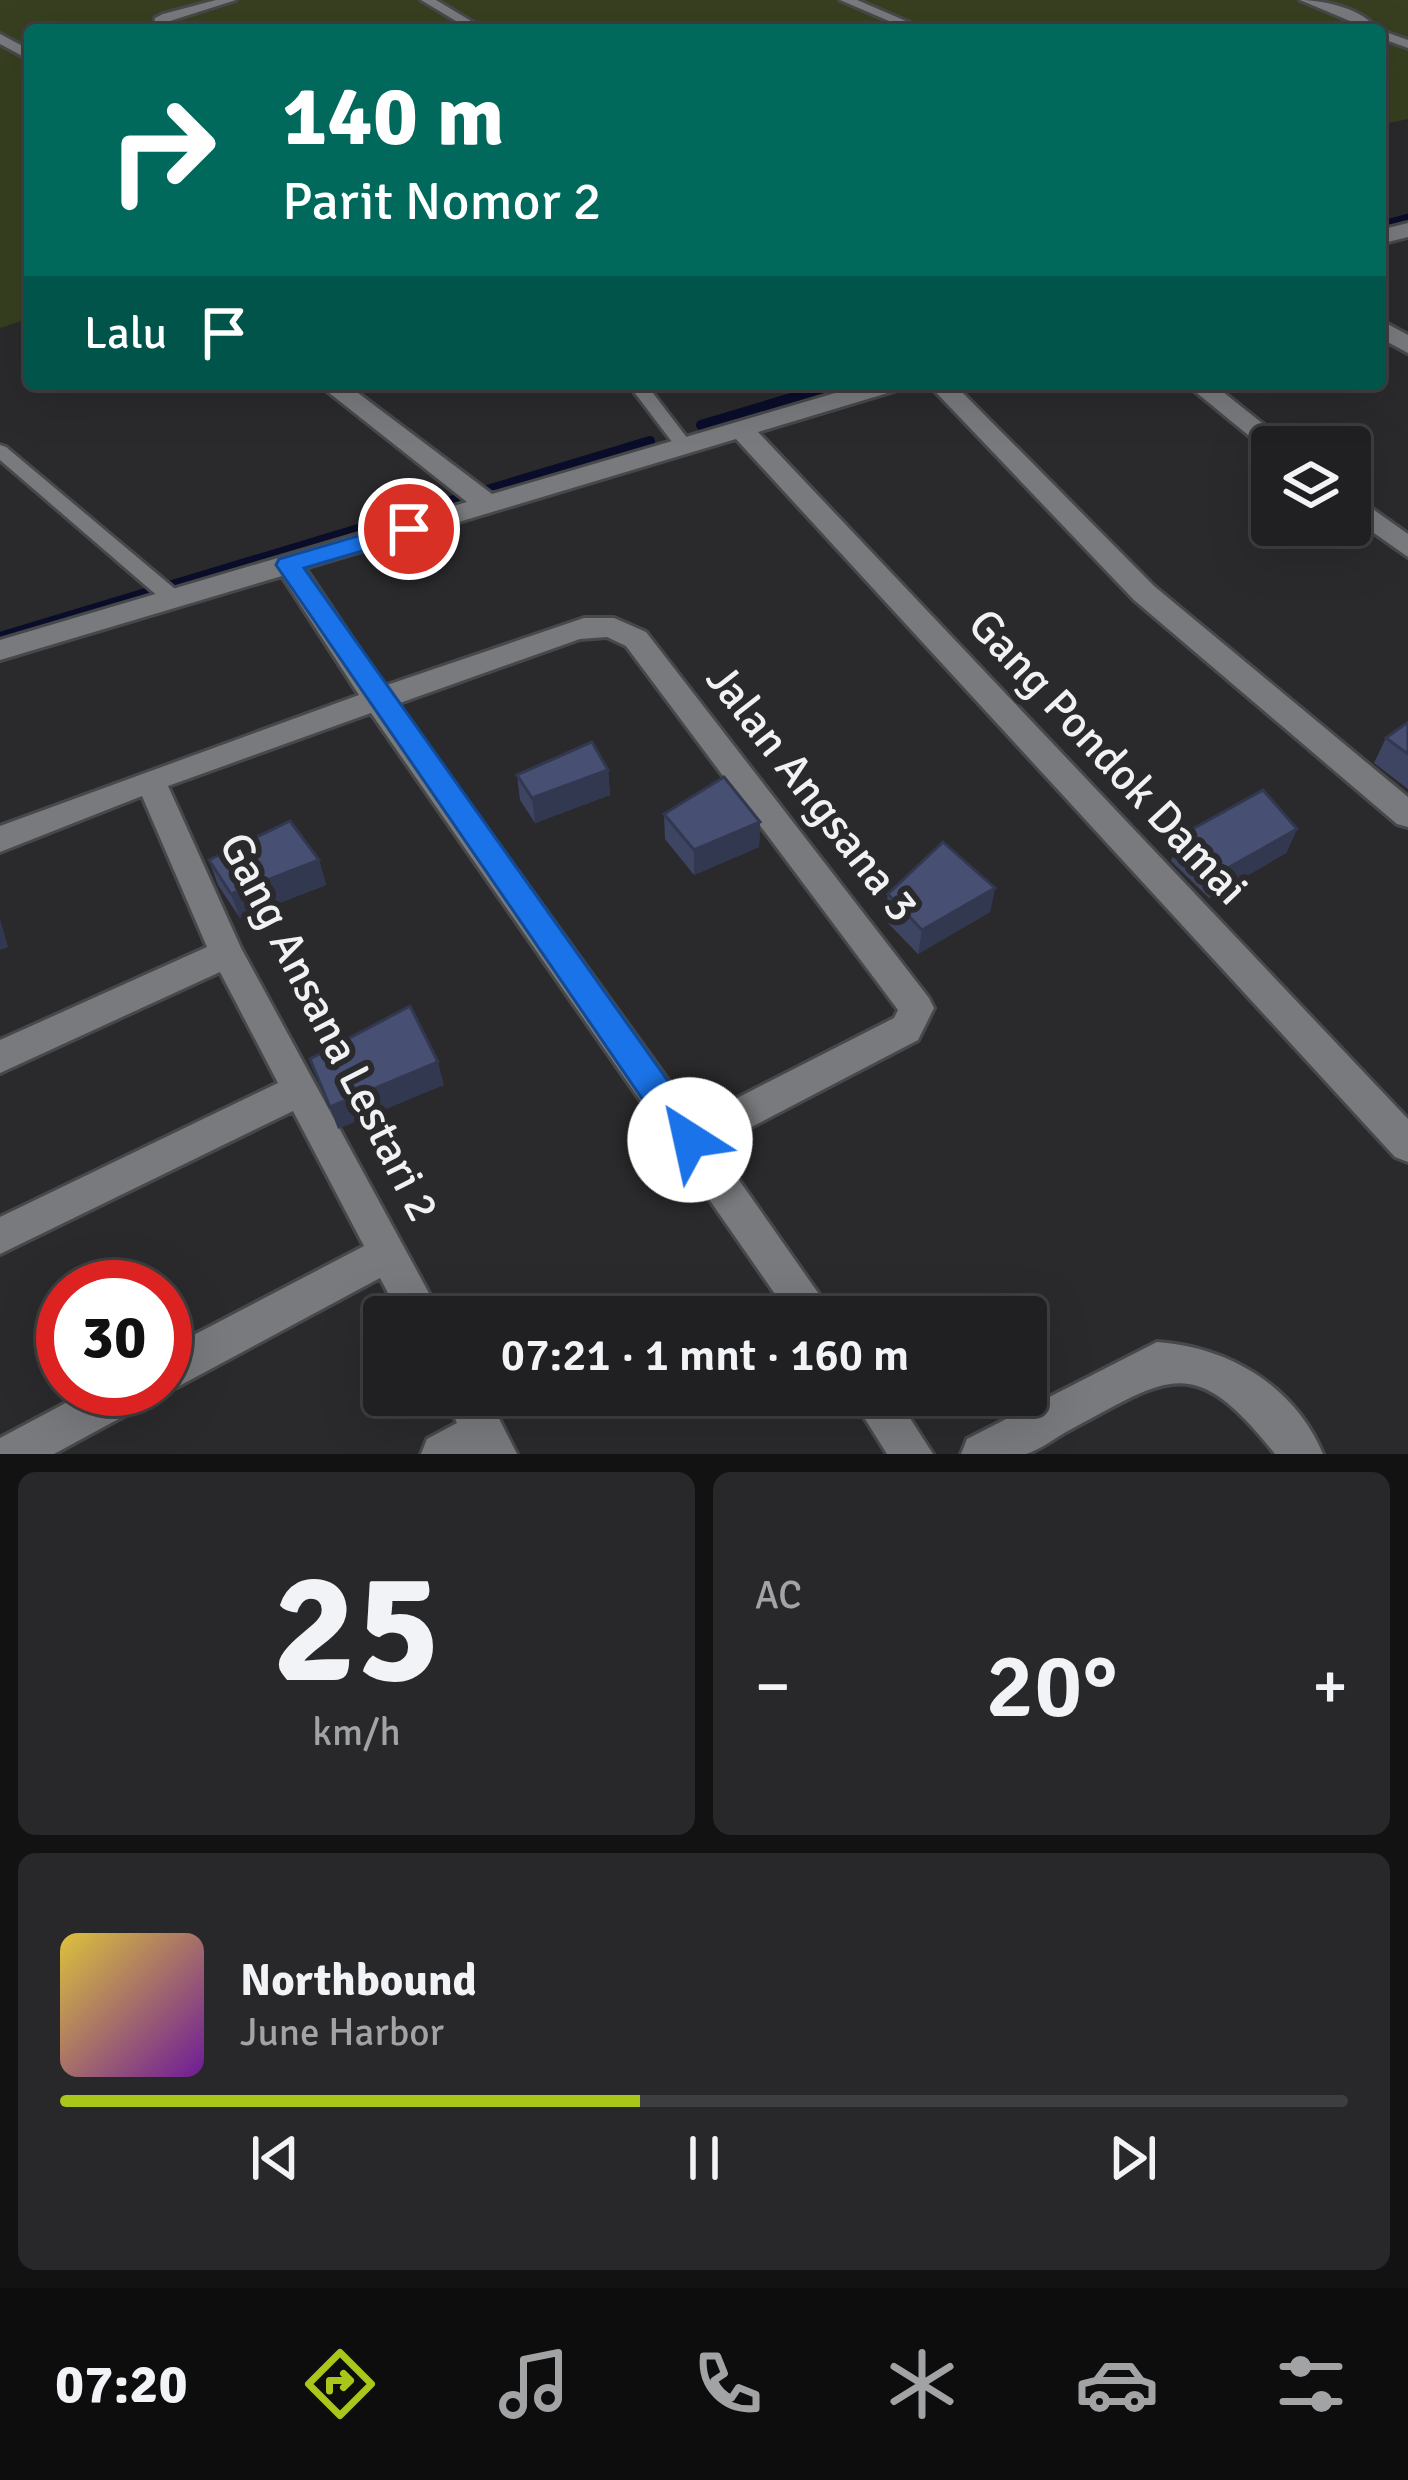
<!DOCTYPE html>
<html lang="id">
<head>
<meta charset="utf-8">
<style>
  :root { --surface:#202022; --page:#28282a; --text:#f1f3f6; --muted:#a2a3a5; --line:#3d3e40; --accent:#a9c71a }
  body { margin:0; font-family:Signika,sans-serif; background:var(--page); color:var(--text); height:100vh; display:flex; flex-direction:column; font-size:45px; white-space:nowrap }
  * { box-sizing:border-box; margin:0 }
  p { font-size:39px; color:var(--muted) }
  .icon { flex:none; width:66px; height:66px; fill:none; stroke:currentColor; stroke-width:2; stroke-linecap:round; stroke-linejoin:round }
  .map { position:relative; height:1454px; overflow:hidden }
  .side { display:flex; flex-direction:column; gap:18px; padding:18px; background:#121213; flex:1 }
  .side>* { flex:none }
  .top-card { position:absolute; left:24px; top:24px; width:1362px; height:366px; border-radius:12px; box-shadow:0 12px 48px #0002,0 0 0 3px var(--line); background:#00695c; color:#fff; overflow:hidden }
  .fabs { position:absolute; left:1251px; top:426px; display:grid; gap:24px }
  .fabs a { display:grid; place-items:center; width:120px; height:120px; border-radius:12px; background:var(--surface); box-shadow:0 12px 48px #0002,0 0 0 3px var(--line); font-size:60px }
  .speed { position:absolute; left:36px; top:1260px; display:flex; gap:24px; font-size:60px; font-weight:700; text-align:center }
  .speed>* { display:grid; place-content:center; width:156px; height:156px; border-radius:50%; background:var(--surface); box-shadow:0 12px 48px #0002,0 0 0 3px var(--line); line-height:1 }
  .speed .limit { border:18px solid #d22; background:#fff; color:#111 }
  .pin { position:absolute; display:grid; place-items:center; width:102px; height:102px; color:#fff; margin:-51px; border:6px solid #fff; border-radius:50%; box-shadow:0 3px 12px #0007 }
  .me { position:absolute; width:132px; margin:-66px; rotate:325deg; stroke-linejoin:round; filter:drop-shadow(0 0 9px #0008) }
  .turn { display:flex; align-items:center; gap:42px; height:252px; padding:0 60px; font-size:54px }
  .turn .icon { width:156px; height:156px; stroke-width:2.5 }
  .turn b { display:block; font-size:84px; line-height:102px }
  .then { display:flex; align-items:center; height:114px; padding:0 60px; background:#0003; gap:24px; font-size:45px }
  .big { font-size:90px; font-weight:600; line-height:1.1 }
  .side .tile { flex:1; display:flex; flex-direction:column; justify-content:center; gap:18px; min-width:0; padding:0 42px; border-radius:18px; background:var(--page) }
  .side .dial { align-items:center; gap:0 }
  .dial b { font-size:156px; line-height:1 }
  .song { display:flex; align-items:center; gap:36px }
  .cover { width:144px; height:144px; border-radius:18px; background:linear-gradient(135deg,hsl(50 70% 55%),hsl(280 70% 35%)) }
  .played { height:12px; border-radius:6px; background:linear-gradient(90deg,var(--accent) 45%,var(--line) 45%) }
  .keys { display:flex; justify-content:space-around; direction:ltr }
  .heat { display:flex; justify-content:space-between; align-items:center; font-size:66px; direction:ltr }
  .side .tiles { flex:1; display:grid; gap:18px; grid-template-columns:1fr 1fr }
  .tile:last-child { grid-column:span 2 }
  .trip { position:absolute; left:363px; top:1296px; width:684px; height:120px; border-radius:12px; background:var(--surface); box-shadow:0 12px 48px #0002,0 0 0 3px var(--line); font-weight:600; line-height:120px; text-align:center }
  .menu { display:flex; height:192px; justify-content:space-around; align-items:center; background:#0d0d0e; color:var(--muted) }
  .menu .icon { width:84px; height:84px }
  .menu .active { color:var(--accent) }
  .menu b { font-size:54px; color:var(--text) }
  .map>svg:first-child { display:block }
  .green { fill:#373f20 }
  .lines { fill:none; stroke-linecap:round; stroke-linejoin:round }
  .stream-far1 { stroke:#090d2a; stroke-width:9 }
  .stream { stroke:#090d2a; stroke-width:10 }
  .service-casing { stroke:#47484a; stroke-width:6 }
  .minor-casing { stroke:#47484a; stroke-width:6 }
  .service { fill:#797a7d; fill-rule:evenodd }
  .minor { fill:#797a7d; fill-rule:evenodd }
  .wall { fill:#3d4563 }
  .shaded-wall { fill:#323850 }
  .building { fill:#475073; stroke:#323850; stroke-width:3 }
  .route { fill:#1a73e8; stroke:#114b97; stroke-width:3 }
  .labels { text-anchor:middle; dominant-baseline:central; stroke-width:12; stroke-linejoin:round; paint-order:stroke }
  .street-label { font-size:45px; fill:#f0f1f3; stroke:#2a2a2d }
</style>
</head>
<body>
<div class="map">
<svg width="1408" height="1454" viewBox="0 0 1408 1454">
  <rect width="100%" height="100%" fill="#2a2a2d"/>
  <path class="green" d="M0,0H1408V119L1380,125V30H30V318L0,328Z"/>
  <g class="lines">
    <path class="stream-far1" d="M1380,226L1408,218"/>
    <path class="stream" d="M701,425L838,384
      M0,637L650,441"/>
    <defs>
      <path id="service" d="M216,0H236L173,20L166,23L165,30H153L155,18L163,14Z
        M421,0H436L486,30H471Z
        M840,0H857L927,30H910Z
        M1300,0C1323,0 1365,9 1377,30H1365L1362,26Z
        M1380,30L1408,40V48L1380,38Z
        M0,34L30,50V60L0,44Z
        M628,384H646L691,443V451H679Z
        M0,445L6,447L181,594L184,599L181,604H167L0,460Z"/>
      <path id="minor" d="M1408,223V237L1380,244V230Z
        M1380,320L1408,335V353L1380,338Z
        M318,384H346L492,494L866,384H904L901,389L758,432L1408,1119V1162L1395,1157L736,439L305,568L384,686L584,618H614L646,632L929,998L934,1008L918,1040L715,1146L835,1317H791L371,713L168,786L241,948L442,1317H401L380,1278L179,1386L165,1392L157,1389H165V1350L364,1246L293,1111L0,1254V1217L278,1083L220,972L0,1073V1040L207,947L142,796L0,852V826L359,695L282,576L0,660V640L467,502ZM607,637L626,646L898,1010L894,1018L696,1119L397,704L580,639Z
        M928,384H954L1154,586L1408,797V827L1397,824L1134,600Z
        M1186,384H1213L1292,447H1272L1270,453Z
        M1350,493L1408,534V557L1350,516Z
        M1157,1342C1228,1347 1294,1385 1323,1454H1275C1192,1350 1170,1377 1066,1432C1054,1439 1039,1450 1026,1454C1007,1454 980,1454 961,1454L967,1439Z
        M92,1389H154L148,1403L54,1454H0V1438Z
        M445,1395H487L517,1454H421L427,1439L457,1423Z
        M850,1395H895L933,1454H887Z"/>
    </defs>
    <use href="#service" class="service-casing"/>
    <use href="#minor" class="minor-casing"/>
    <use href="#service" class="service"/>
    <use href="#minor" class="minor"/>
  </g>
  <path class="wall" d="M1408,722V789L1374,763L1386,738Z
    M608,770L610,795L535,823L520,800L517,775Z
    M664,814L760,822L759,847L694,875L665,839Z
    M1297,829L1286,853L1209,898L1171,861L1180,836Z
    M209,860H319L326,885L240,918L218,885Z
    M995,888L990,912L918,954L884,919L888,894Z"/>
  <path class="shaded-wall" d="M608,770L610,795L535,823L532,798Z
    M760,822L759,847L694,875V850Z
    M1297,829L1286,853L1209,898L1219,873Z
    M319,860L326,885L240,918L231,894Z
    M995,888L990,912L918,954L922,930Z
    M0,919L8,947L0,950Z
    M438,1062L444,1085L338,1129L330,1107Z"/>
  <path class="building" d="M1408,722V754L1386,738Z
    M592,742L608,770L532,798L517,775Z
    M724,777L760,822L694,850L664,814Z
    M1263,790L1297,829L1219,873L1180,836Z
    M290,821L319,860L231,894L209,860Z
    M943,842L995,888L922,930L888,894Z
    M410,1006L438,1062L330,1107L310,1059Z"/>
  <path class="route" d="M409,521L421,529L417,535L304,568L702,1129L706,1140L702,1151L690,1155L678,1151L276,565L279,559Z"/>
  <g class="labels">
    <g class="street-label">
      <text transform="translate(1108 757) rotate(47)">Gang Pondok Damai</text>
      <text transform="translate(812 793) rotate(52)">Jalan Angsana 3</text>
      <text transform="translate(329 1027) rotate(63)">Gang Ansana Lestari 2</text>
    </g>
  </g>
</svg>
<div class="fabs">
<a><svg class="icon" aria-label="layers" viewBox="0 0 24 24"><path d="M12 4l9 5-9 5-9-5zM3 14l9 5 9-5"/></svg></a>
</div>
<div class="speed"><div class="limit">30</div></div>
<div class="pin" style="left:409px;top:529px;background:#d93025"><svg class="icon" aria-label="arrive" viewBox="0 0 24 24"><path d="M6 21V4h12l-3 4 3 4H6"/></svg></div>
<svg class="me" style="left:690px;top:1140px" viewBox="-20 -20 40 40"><circle r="19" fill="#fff"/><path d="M0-13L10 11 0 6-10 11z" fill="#1a73e8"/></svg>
<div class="trip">07:21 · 1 mnt · 160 m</div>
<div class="top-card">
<div class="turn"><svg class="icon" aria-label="right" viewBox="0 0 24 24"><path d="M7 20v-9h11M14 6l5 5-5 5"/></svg><div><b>140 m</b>Parit Nomor 2</div></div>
<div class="then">Lalu<svg class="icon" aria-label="arrive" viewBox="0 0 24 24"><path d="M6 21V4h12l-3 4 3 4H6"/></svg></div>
</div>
</div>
<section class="side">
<div class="tiles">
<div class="tile dial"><b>25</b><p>km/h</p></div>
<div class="tile"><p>AC</p>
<div class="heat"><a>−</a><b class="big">20°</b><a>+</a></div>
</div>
<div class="tile">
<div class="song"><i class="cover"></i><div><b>Northbound</b><p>June Harbor</p></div></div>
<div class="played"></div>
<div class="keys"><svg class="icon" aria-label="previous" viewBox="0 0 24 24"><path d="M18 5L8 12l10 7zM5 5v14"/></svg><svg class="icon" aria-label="pause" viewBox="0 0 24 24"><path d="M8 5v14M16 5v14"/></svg><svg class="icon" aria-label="next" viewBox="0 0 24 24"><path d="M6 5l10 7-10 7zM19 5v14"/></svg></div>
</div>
</div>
</section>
<nav class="menu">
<b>07:20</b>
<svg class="icon active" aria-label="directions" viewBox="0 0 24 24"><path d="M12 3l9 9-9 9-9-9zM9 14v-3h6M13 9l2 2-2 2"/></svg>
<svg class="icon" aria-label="music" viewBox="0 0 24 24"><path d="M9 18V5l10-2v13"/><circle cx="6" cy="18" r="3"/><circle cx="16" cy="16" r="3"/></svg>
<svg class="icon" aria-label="phone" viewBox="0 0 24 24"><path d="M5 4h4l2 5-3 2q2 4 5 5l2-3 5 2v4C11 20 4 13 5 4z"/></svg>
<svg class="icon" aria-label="climate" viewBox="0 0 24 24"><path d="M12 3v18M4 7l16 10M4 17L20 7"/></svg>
<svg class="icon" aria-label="car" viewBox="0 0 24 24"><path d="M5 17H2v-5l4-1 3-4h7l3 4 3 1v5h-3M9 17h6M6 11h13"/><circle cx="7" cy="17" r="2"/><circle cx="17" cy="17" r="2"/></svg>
<svg class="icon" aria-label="filters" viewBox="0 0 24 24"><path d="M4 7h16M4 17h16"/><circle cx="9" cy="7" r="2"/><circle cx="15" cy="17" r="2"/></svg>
</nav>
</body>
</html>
